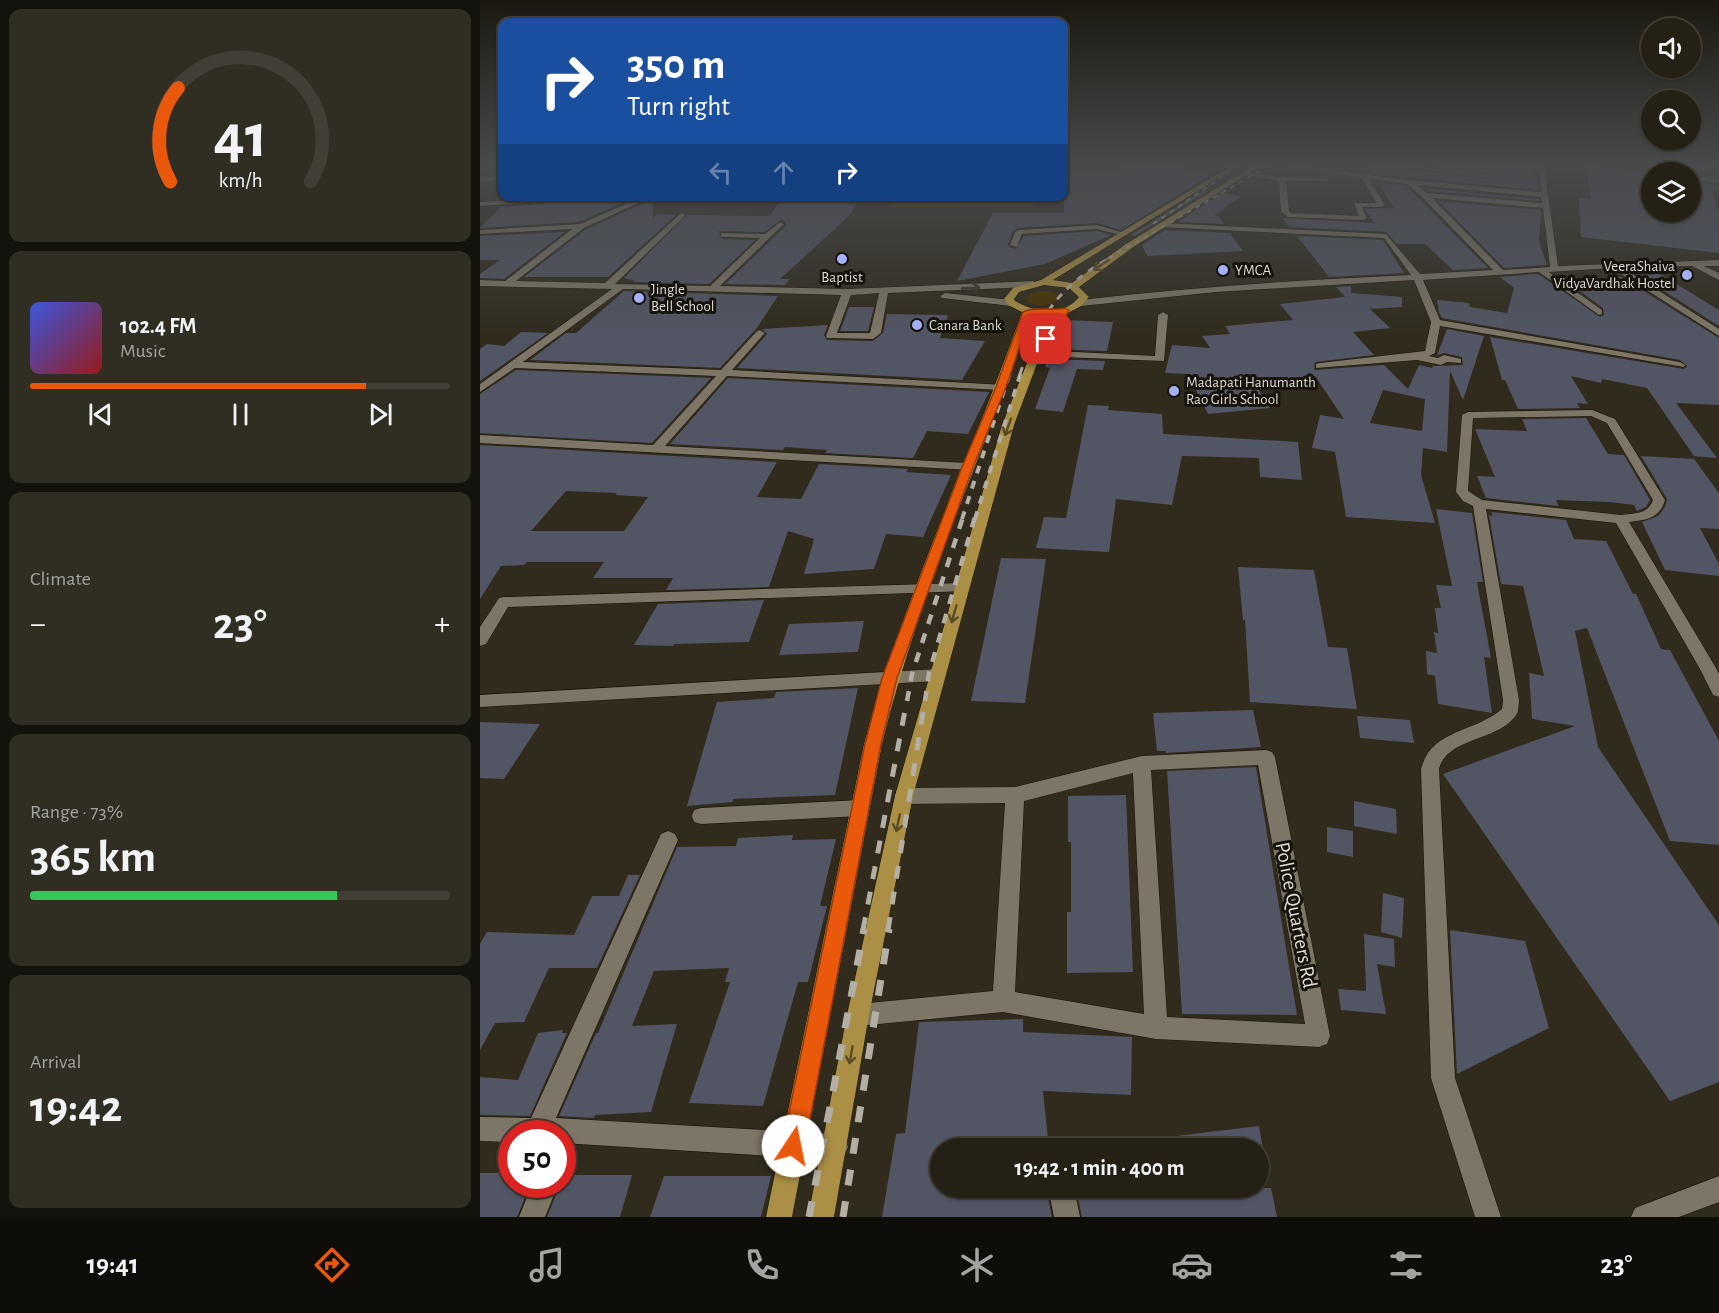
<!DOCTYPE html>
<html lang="en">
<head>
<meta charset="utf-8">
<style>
  :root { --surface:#242016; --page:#302d23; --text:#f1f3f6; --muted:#a3a3a1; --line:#413e35; --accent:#ea580c }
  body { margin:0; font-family:"Alegreya Sans",sans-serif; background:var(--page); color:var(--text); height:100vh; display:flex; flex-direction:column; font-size:22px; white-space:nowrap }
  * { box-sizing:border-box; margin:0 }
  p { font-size:20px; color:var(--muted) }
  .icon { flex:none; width:33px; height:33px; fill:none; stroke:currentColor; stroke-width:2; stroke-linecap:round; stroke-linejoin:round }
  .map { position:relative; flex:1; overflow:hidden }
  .details { display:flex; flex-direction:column; gap:9px; padding:9px; background:#14120c; width:480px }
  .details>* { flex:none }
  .banner { position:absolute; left:18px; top:18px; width:570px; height:183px; border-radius:12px; box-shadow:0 2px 4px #0004,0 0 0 2px var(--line); background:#1a4fa0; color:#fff; overflow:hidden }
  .controls { position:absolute; left:1161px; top:18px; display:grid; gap:12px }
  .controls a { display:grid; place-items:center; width:60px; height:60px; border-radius:50%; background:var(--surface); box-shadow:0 2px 4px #0004,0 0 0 2px var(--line); font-size:30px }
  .speed { position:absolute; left:18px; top:1120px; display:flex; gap:12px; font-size:30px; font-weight:700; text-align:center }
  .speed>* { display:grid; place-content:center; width:78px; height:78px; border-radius:50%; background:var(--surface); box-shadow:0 2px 4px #0004,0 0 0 2px var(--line); line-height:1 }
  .speed .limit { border:9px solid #d22; background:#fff; color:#111 }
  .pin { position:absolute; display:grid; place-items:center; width:51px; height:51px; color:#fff; margin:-26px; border-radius:12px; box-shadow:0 3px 9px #0006 }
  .me { position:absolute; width:66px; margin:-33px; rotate:11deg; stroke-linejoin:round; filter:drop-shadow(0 0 4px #0008) }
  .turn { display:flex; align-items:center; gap:21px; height:126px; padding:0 30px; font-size:27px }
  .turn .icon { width:78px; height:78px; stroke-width:2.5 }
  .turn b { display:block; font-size:42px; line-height:51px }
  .lanes { display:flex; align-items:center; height:57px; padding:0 30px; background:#0003; justify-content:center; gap:30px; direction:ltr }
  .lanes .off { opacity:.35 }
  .big { font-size:45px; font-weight:600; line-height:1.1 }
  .details .card { flex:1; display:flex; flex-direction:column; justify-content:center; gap:9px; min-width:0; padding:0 21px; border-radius:12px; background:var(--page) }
  .details .dial { align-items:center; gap:0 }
  .dial svg { height:156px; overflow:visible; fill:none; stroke:var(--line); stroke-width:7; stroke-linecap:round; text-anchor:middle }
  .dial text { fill:var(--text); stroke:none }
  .song { display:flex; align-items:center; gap:18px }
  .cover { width:72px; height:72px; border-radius:9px; background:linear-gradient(135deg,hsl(230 70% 55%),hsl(0 70% 35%)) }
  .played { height:6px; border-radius:3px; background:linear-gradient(90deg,var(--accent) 80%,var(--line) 80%) }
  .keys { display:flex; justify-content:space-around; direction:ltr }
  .heat { display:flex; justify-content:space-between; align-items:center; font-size:33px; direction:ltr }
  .charge { height:9px; border-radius:4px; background:linear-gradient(90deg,#34c759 73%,var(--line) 0) }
  .trip { position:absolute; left:450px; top:1138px; width:339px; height:60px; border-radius:30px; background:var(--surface); box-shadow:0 2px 4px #0004,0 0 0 2px var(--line); font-weight:600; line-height:60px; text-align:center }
  .menu { display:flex; height:96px; justify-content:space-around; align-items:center; background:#0e0d09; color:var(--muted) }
  .menu .icon { width:42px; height:42px }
  .menu .current { color:var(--accent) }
  .menu b { font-size:27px; color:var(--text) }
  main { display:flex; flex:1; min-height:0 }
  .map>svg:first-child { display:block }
  .green { fill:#473503 }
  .building { fill:#525563; fill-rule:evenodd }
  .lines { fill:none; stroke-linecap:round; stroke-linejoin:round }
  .minor-casing { stroke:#181307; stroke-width:1 }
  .major-casing { stroke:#181307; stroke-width:1 }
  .minor { fill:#7d7667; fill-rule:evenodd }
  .major { fill:#aa8f44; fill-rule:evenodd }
  .rail-far5 { stroke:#b3afa5; stroke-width:2; stroke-dasharray:5 5; stroke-linecap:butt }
  .rail-far4 { stroke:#b3afa5; stroke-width:3; stroke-dasharray:7 7; stroke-linecap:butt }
  .rail-far3 { stroke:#b3afa5; stroke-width:4; stroke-dasharray:8 8; stroke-linecap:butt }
  .rail-far2 { stroke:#b3afa5; stroke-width:4.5; stroke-dasharray:10 10; stroke-linecap:butt }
  .rail-far1 { stroke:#b3afa5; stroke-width:5; stroke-dasharray:13 13; stroke-linecap:butt }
  .rail { stroke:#b3afa5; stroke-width:7; stroke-dasharray:16 16; stroke-linecap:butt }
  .oneway { stroke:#594b26 }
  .oneway2 { stroke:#3a362c }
  .route { fill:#ea580c; stroke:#983908; stroke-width:1.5 }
  .poi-dot { fill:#a5b1fc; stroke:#16130d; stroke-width:2 }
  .labels { text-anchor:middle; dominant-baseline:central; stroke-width:6; stroke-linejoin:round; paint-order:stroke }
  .far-poi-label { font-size:15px; fill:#dfdbd3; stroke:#16130d; text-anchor:start }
  .near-street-label { font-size:21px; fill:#dfdbd3; stroke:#16130d }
</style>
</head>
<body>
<main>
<section class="details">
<div class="card dial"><svg viewBox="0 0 100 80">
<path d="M14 69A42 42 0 1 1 86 69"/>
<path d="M14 69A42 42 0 0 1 18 21" stroke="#ea580c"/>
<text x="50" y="56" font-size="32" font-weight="700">41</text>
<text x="50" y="72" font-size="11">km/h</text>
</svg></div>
<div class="card">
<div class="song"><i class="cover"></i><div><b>102.4 FM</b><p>Music</p></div></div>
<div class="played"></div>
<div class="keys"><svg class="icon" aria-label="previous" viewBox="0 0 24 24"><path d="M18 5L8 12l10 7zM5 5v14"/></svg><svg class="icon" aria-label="pause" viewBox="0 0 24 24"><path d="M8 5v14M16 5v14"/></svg><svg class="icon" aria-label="next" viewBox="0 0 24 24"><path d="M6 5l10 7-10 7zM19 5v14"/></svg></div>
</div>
<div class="card"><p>Climate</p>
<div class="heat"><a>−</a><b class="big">23°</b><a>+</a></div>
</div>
<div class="card"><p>Range · 73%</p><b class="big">365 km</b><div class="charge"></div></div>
<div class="card"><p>Arrival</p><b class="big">19:42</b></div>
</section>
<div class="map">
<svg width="1239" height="1217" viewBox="0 0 1239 1217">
  <rect width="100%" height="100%" fill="#302b1d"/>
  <path class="green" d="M415,197V196L558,197L553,206L409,207Z
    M562,291L573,292L580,296L579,300C568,306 555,308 545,299L551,293Z"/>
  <path class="building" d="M644,166H701V169L730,172L716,184L641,230L617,223L538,228L533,231L528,244L529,247L536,249L544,236L617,231L631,235L565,264L477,281L513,213H584V171L643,172Z
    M889,166H914L916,168L1006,179L1011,174L949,166H1052V175H1057L1058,190L894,173Z
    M1106,166L1172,172V212L1210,213V182L1237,185L1239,191H1232L1239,212V253L1101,237L1099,198L1111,199Z
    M899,183L926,186L1008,268L973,270L945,244H917L906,232L809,227L803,218L894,223L885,209L914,208Z
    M944,188L1059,199V201L948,191Z
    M724,190H729L655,236L651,235Z
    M742,193L761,196L734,216H739L744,224L698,222Z
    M154,196H157L99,222L0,228L21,207Z
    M303,196L381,197L369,216L300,279H310L305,285L245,284L306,226L305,222L301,220L284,232L239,231L241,239L275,240L229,284L153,282L155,281L144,278L207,215L290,216Z
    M172,199L173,218L177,214L196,215L128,277H44L105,230Z
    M958,201L1061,210L1059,242L1067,265L1024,268Z
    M685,230L750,233L763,251L667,256L662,245Z
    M85,232L24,279L0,278V274L20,260H0V236Z
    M817,236L903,240L924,273L849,277Z
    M1058,274L1120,317L1124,315L1123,308L1085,280L1141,277L1239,338V405L1196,403L1237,458L1214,456L1167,388L1122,379L1121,383L1091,376L1108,404L1097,403L1100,408L1038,409L1025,380H1022L1010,337L1204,369L1207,366L1200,360L962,318L959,312L957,300L989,303L990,307L1027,313L1034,288L1020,277Z
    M1180,274L1239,310V326L1159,275Z
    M871,286V293L922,297V307L890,309L910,328L873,332L894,355L835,362L834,370L904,365L928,389L939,365L952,368L953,366L983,365L982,357L965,353L957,355L967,329L1004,336L983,400L970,371L967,452L943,448L941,475L955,523L866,517L855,452L832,448L840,415L864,419L835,376L774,382L790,408L728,414L708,374L685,373L692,345L730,348L722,336L750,334L745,326L813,320L800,304L865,297L856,287ZM903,390L945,399L942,431L890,423Z
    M144,291L298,296L276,329L240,368L50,360L86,333H96Z
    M369,307H394L388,331H360Z
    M407,314L468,315L460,338L505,341L482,380L257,368L287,334L282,329L348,325L344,335L347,340L393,341L403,333Z
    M586,320L633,322L627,351L571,349L576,334Z
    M41,332L68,333L0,381V349L7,344L24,346Z
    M568,359L625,361L623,370L597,369L583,412L555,409L570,368L565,367Z
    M36,370L231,378L172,443L0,433V394Z
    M248,378L509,392L488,434L447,431L433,458L345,453L347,450L305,447L303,450L190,444Z
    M608,405L629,406L628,410L682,414L683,434L818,442L822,480L780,477L779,458L702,456L692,505L636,499L629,552L556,548L564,517L586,518Z
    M1106,418L1128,454L1144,455L1170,500L1166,507L1157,511L1154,505L1129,502L1076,500L1079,506L1006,498L997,476L1015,477L995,429L1047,431L1042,419Z
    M0,445L297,462L277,497L321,499L339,464L428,469L426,472L471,475L443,537L406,534L394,569L324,574L334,539L308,531L289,587L186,590L193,578H113L124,562H47L44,565L21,566L0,599ZM86,491L137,493L135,495L168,497L144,531H51Z
    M1161,456L1214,459L1239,493V529L1220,528L1239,564V576L1185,570L1162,522L1178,516L1185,507L1187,499Z
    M956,509L992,513L1003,582H997L1011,658L1004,657L1012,713L958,704L955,676L947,674L946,651L957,653L954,632L958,633L955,608H961L956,585L972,586Z
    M1011,512L1086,520L1094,539L1126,541L1153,594H1156L1181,649L1190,650L1239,741V845L1190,841L1107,628L1095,631L1118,747L1239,925V1082L1190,1101L963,774L1095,726L1052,719L1049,673L1064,676L1043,586L1021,584L1009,515L1013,516Z
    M521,558L566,559L545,703L491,701Z
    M758,567L834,570L848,647L867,648L877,709L770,702L765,620H763Z
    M284,600L269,642L194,644L193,646L154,645L178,604Z
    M384,621L378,652L299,655L309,624Z
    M378,688L355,795L253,799V802L207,806L237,702L294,698L296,692Z
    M773,710L781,747L686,753V751H677L673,713Z
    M877,716L930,720L934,743L880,738Z
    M0,722L60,724L24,779L0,778Z
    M776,767L817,1015L702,1014L687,771Z
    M646,795L653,972L587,973V912H591V842H588V796Z
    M874,801L916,809L917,834L874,826Z
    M847,827L873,831V857L847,852Z
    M313,835L312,840L356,839L340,906H347L328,982H318L283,1106L209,1103L250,982H245L249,968L174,971L152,1026L197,1024L171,1112L115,1115L114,1118L79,1116L116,1033H118L197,847L256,846L258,838Z
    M148,875H160L117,968H69L44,1022L15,1023L0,1050V944L7,932L94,935L112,896H139Z
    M903,893L924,898L922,938L901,932Z
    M970,930L1045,941L1069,1028L977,1074Z
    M884,934L914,939L915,967L897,964L906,1014L861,1010L858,989L886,991Z
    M543,1019V1032L652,1037L651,1095L563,1091L569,1149H460V1188H566L572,1217H402L416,1134L425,1133L439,1022Z
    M83,1030L82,1033H87L50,1116L0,1115V1077L38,1080L58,1033Z
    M779,1126L783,1149H680L679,1138Z
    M0,1173H32V1185H50L37,1217H0Z
    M82,1175H152L140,1217H67L80,1185H82Z
    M184,1176H291L281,1217H170Z
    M596,1188H791L797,1217H602Z"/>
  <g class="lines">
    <defs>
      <path id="minor" d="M805,166H820L929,180L1061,192L1058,166H1064L1078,266L1239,260V266H1224L1239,273V280L1212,266L1143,268L1239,329V336L1132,268L1069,272L1122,310V314L1119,315L1059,272L943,280L960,320L1200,362L1205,365L1204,367L960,326L955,353L949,356L958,358L964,355L981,359V363L967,362L961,365L937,360L836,368V364L840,363L945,351L951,322L934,280L736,292L601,306L596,303L601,300C711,287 821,280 931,275L904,238L679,227L678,225L682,223L906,234L940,274L1013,270L942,197L927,184L889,179L905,205L901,207H882L887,219L880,220L808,217L801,212L799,181L763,174V172L802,177L849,178L847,181H806L809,211L812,213L879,216L874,203H896L882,178ZM937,185L1061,197L1062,203L947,193ZM952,198L1063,208L1070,267L1023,270Z
        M916,166H934L1009,175L1006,177Z
        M1204,166L1239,167V171L1207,168Z
        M22,176V180L0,182V178Z
        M1210,176L1239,179V183L1210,180Z
        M99,196H152L0,206V202Z
        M164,196H174L104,228L36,281L125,283L201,213L205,215L204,217L135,284L230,286L280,238L244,237H241V233L285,234L300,222L304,224L240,286L367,289L553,281L557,284L553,287L408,293L401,333L393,339L347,338L346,336L361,295L143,289L43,362L241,370L277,331L280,330L285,333L252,370L525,385V389L521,390L247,376L185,446L487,463L493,467L491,470L0,443V435L173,445L236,376L35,368L0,392V384L132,289L0,286V280L25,281L92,229L0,234V230L100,224ZM399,293L390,333H357L371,295Z
        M617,225L648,234L644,236L617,229L542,234L537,247L530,245L535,232L539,230Z
        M465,293L531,300L536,303L531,306L462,298L460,296Z
        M683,312L688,315L684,361L556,356L551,353L556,350L675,356L678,315Z
        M1112,410L1135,419L1185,500C1180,518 1167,520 1149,522L1236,668L1239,674V697L1233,695L1220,669L1136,523L1006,509L1039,700L1038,712C1022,742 967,736 959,769L975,1078L1021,1217H995L951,1078L941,769C951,729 994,733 1022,709L1023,700L993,506L983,501L976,492L982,415L988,412ZM1111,416L1127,423L1173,500C1168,515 1154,513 1141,515L1002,500L988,491L993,418Z
        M482,583L487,585L489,588L487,591L28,607L6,644L0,646V627L19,598L24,597Z
        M457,669L463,671L465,675L463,679L457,681L0,707V695Z
        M786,750L792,752L795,757L850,1036L847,1044L839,1047L676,1039L523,1012L378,1026L370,1023L367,1015L370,1007L378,1004L513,991L525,803L424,804L417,802L415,796L417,790L424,788L535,787L662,756ZM778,765L825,1024L687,1017L671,770ZM653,773L664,1014L535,992L544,801Z
        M380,800L387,802L389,808L387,814L380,816L221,824L214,822L212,816L214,810L221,808Z
        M188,831L195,834L198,840L76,1118L355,1134L364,1138L368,1147L364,1156L355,1160L82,1143V1134H32V1142L0,1141V1117L51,1118L181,834Z
        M1239,1176V1202L1199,1217H1151L1155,1208Z
        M52,1185H78L65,1217H39Z
        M568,1188H594L600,1217H574Z"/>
      <path id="major" d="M751,166H758L573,280L592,283L646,244L773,166H780L652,248L599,287L609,297L601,306L588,313L561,353L534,425L433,796L389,1015L354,1217H328L367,1015L415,796L522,425L551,353L577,316L551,315C502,458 438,596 402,744L312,1217H286L384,744C424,595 491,457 542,312L528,305L524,299L533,288L561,280ZM564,285L589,288L599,297C583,317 555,313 535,301L534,299L539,292Z"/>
    </defs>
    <use href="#minor" class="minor-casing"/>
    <use href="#major" class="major-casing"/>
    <use href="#minor" class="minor"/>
    <use href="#major" class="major"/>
    <path class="rail-far5" d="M673,224L758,166
      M629,258L788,166"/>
    <path class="rail-far4" d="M529,374L541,338L553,320
      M540,374C559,316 577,288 631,257"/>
    <path class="rail-far3" d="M482,519L530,372
      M495,519L541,372"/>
    <path class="rail-far2" d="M427,701L432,674L483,517
      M445,701L449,673L495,517"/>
    <path class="rail-far1" d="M383,930L427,700
      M408,930L445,700"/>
    <path class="rail" d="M329,1217L384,929
      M363,1217L409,929"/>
  </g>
  <defs><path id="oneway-shaft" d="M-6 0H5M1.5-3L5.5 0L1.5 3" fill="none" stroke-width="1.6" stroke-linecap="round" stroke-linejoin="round" transform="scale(1.5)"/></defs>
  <g class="oneway">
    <use href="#oneway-shaft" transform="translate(621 265) rotate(146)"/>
    <use href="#oneway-shaft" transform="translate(528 427) rotate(110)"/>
    <use href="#oneway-shaft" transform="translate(474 614) rotate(106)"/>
    <use href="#oneway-shaft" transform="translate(418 823) rotate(102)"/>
    <use href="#oneway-shaft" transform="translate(371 1055) rotate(100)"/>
  </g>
  <use class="oneway2" href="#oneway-shaft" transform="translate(491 288) rotate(-3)"/>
  <linearGradient id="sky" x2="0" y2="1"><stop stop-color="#1a1810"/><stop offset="0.49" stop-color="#484a4c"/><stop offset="1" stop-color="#484a4c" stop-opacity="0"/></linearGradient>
  <rect width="1239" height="336" fill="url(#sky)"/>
  <path class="route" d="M585,308L589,311L569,341H566L561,339L578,315L551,314L526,387L493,467L417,678L401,744L325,1146L321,1154L313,1157L305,1154L302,1146L385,744L402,678L482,467L516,387L543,312C553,306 573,311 585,308Z"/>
  <g class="poi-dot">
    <circle cx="362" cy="259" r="6"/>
    <circle cx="743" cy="270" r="6"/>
    <circle cx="1207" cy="275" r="6"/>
    <circle cx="159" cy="298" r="6"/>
    <circle cx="437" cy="325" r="6"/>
    <circle cx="694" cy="391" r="6"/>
  </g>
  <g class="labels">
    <g class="far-poi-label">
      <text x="1195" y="266" text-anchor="end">VeeraShaiva<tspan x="1195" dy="17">VidyaVardhak Hostel</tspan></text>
      <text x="755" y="270">YMCA</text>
      <text x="362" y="277" text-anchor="middle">Baptist</text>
      <text x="171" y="289">Jingle<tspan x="171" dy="17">Bell School</tspan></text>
      <text x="449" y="325">Canara Bank</text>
      <text x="706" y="382">Madapati Hanumanth<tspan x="706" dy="17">Rao Girls School</tspan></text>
    </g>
    <g class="near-street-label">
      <text transform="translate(816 915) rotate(79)">Police Quarters Rd</text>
    </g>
  </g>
</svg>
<div class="controls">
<a><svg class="icon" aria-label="sound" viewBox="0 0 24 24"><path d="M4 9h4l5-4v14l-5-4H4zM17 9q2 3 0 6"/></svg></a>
<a><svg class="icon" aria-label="search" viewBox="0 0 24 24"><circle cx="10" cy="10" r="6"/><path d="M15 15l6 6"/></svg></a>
<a><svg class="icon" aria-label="layers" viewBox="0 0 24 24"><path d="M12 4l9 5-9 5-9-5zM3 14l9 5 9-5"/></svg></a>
</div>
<div class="speed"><div class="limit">50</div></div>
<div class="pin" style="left:566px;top:339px;background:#d93025"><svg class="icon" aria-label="arrive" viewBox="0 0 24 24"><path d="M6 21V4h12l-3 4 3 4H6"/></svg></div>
<svg class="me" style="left:313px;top:1146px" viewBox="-20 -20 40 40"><circle r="19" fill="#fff"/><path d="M0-13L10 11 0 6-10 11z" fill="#ea580c"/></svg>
<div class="trip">19:42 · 1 min · 400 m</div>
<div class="banner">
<div class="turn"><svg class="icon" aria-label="right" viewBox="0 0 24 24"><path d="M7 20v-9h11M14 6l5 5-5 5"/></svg><div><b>350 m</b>Turn right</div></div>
<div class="lanes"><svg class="icon off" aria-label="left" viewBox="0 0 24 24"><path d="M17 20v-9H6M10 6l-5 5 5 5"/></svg><svg class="icon off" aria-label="ahead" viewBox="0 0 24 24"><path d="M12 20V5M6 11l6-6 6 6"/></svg><svg class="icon" aria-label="right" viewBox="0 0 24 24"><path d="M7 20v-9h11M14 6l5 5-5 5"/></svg></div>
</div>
</div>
</main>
<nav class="menu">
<b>19:41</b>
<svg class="icon current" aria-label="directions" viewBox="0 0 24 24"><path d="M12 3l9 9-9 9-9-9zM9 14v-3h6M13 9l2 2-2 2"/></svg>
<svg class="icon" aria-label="music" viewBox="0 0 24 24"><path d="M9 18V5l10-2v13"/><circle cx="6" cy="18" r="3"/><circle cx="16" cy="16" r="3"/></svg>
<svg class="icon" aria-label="phone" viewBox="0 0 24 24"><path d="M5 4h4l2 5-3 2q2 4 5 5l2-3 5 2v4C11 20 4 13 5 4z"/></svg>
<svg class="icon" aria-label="climate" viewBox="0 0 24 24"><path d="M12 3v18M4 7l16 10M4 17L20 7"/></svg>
<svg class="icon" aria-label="car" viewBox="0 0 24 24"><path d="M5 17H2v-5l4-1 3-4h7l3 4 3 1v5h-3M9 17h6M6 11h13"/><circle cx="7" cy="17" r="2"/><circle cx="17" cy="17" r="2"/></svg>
<svg class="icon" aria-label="filters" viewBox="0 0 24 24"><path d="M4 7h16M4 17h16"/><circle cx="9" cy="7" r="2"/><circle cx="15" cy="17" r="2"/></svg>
<b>23°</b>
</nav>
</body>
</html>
